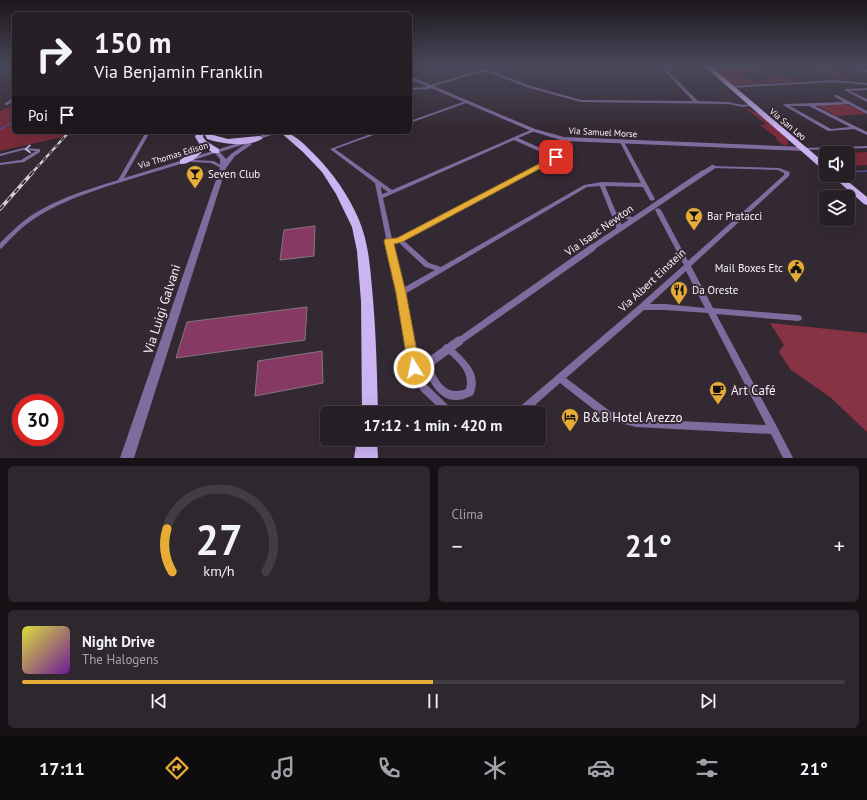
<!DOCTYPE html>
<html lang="it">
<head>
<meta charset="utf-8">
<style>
  :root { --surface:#261f26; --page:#2e272e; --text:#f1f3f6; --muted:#a4a2a7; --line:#423d43; --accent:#e6ac36 }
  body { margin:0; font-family:"PT Sans",sans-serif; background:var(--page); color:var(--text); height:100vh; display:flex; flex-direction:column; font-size:15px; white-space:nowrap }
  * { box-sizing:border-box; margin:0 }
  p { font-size:13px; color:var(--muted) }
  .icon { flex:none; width:22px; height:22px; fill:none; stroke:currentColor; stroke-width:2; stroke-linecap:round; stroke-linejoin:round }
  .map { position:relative; height:458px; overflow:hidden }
  .details { display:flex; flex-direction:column; gap:8px; padding:8px; background:#151115; flex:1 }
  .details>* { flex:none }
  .banner { position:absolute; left:12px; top:12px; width:400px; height:122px; border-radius:6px; box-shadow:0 4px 16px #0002,0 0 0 1px var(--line); background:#261f26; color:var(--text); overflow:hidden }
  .fabs { position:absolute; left:819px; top:146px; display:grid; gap:8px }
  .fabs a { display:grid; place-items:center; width:36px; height:36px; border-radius:6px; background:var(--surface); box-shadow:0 4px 16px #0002,0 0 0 1px var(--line); font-size:20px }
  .speed { position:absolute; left:12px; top:394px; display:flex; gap:8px; font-size:20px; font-weight:700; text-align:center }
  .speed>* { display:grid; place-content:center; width:52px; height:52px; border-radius:50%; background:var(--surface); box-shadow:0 4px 16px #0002,0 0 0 1px var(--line); line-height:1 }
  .speed .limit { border:6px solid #d22; background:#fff; color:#111 }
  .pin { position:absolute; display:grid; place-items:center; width:34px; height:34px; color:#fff; margin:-17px; border-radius:8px; box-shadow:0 2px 6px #0006 }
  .me { position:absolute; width:44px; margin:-22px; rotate:350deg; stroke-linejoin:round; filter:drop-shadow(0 0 3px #0008) }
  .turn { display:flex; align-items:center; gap:14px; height:84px; padding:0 16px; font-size:18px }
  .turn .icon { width:52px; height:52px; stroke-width:2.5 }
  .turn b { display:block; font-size:28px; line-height:34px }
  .then { display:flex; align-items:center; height:38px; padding:0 16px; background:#0003; gap:8px; font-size:15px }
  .big { font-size:30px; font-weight:700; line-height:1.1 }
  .details .tile { flex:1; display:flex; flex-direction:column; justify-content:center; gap:6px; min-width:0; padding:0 14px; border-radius:6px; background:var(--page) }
  .details .dial { align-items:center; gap:0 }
  .dial svg { height:104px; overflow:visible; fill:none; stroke:var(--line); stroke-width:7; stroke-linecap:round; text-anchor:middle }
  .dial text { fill:var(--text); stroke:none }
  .song { display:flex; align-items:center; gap:12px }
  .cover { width:48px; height:48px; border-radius:6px; background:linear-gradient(135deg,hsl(60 70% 55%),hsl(280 70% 35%)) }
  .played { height:4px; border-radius:2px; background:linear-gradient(90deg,var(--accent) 50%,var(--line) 50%) }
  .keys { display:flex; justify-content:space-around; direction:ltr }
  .heat { display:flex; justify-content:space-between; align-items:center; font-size:22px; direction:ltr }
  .details .tiles { flex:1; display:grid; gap:8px; grid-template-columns:1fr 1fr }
  .tile:last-child { grid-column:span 2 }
  .trip { position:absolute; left:320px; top:406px; width:226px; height:40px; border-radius:6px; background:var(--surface); box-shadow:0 4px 16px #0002,0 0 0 1px var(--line); font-weight:700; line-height:40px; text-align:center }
  .tab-bar { display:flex; height:64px; justify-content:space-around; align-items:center; background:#0f0c0f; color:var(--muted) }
  .tab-bar .icon { width:28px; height:28px }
  .tab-bar .selected { color:var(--accent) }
  .tab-bar b { font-size:18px; color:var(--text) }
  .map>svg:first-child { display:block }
  .green { fill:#792b3a }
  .forest { fill:#883343 }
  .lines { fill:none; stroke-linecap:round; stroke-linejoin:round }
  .stream { stroke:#4c4e97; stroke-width:1.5 }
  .building { fill:#863963; stroke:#87777e }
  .minor { fill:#806b9e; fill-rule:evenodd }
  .tertiary { fill:#806b9e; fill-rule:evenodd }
  .primary { fill:#ccb3f2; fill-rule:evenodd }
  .rail-far1-casing { stroke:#d4ccd4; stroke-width:2.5 }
  .rail-casing { stroke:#d4ccd4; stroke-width:3.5 }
  .rail-far1 { stroke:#332933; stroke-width:1.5; stroke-dasharray:4.5; stroke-linecap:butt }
  .rail { stroke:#332933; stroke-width:2; stroke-dasharray:5.5; stroke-linecap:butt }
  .minor-bridge-far3 { stroke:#806b9e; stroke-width:4.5 }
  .minor-bridge-far2 { stroke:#806b9e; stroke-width:5.5 }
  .minor-bridge-far1 { stroke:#806b9e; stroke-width:7 }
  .minor-bridge { stroke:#806b9e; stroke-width:9 }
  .oneway { stroke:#cec2d8 }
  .route { fill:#e6ac36; stroke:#967023 }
  .labels { text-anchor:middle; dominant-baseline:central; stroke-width:4; stroke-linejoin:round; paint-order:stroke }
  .far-street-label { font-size:9px; fill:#f8f1f8; stroke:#332933 }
  .poi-label { font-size:11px; fill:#f8f1f8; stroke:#332933; text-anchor:start }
  .street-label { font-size:11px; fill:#f8f1f8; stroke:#332933 }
  .near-street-label { font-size:13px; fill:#f8f1f8; stroke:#332933 }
  .near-poi-label { font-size:13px; fill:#f8f1f8; stroke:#332933; text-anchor:start }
</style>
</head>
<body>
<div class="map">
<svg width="867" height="458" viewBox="0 0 867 458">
  <rect width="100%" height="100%" fill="#332933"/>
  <path class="green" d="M747,66H849L851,67L828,68L848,78C835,80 827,72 816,70C798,68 780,69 762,68C774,78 785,75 798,81L765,83L759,80L772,78L759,72L739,74L751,81L761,83L733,85L716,72L721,69Z
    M846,104L867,114L836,116L816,105Z
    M14,105V132H66L62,137L0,151V111Z
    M745,108L758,113L788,139V144L785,146L777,141L776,137L760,125L766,124Z
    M867,152V165L848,166V153Z"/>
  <path class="forest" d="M770,323L867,333V432L830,397L791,370L779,352L784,345Z"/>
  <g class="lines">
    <path class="stream" d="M0,129L14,122
      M848,172L867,171"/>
  </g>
  <path class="building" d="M315,226L314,256L280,260L284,230Z
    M307,307L305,340L176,358L187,322Z
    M322,351L323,383L255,396L258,361Z"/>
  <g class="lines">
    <path class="minor" d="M0,66H2L1,67Z
      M14,66V68L5,66Z
      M660,66H663L698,101L728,102L743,105L751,104L753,105L743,107L728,104L581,102L529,88L488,72H481L430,87L427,86L480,70H489L531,86L581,100L693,101Z
      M706,66L720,68L733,66H745L720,70L706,68Z
      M833,80L867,83V85L833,82L730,88L728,87L730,86Z
      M867,88V90L850,91L867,99V102L844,90L846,89Z
      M835,95H837L867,111V114L848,104L815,106L867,132V135L854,129L828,131L783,105L785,104L844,102L835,97ZM790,106H809L850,127L831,129Z
      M13,98H14V101L7,105H5V103Z
      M466,101L469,102L410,123V121Z
      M533,129L535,130V131L518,138L558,156V158L403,240L429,263L441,267L584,185L602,182L641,183L620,142L622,141L624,142L655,199L652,201L650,200L643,187L605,186L616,212L635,218L636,219L633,221L618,216L623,229L620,231L617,229L600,186L587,187L405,294L418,368L427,385L453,410L455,413H444L421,391L410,368L397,293L375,183L330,149L376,132H382L335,149L392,190ZM514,140L552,157L398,238L392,239L383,198ZM381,187L388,192L382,194ZM398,242L425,267L435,270L403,288L393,243Z
      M146,132H150L124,178L216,150L218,151V152L194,160L214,161L225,168L223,169L211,163L192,162L190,161C162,170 133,178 105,187C79,196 51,206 28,223C19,230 10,239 2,248L0,249V243C8,235 16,227 25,220C52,200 86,190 118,180Z
      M867,146V148L803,150L801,149L803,148Z
      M23,148L40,149V152L24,162L0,165V163L21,160L36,151L23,150L0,156V154Z
      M711,166L779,168L790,172L789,176L691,266L713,308L798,315L801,316L802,318L801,320L798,321L716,314L777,427L793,458H783L771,434L636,427L609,420L606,419L560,383L526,413H514L516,410L639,305L684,265L655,210L656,209L658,208L661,210L688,261L784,175V173L778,170L713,168L711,167ZM686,271L705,308L665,304H650ZM644,310H665L708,313L766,425L636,419L611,412L566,378Z
      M447,344L450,345C464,359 483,372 473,395C468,397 463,400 457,400C439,401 430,382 424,368C427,363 430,354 437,357L438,359L432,368C440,384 447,396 466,389C471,371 456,361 444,349L443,347L444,345Z"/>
    <path class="tertiary" d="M850,66H857L867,70V73Z
      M410,76L535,129L564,137L803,147L806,149L803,151L564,141L531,131L431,88L429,89L410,90V88L428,87L410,79Z
      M272,132H281L250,142L252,144L251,145L235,156L226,168L134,458H120L220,168V159L213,151ZM245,144L231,154L226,159L220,152Z"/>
    <path class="primary" d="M704,66H710L826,164V170H823Z
      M197,132H211L213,135L228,139L259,136L263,138C251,148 221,144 207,139L204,133L203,137L206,141L219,149V153H213L205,147C201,155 189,165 180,164V160L196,150L199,143L195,137Z
      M280,132C294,132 305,145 315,155C333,173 349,196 359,220C368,241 370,265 372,288C376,330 377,371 378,413H362L361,301L357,251L352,227L336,194L322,172L303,152Z
      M831,175H840L867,197V205L864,204Z
      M357,439H377L378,458H354Z"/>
    <defs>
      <path id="rail-far1" d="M31,174L69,132"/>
      <path id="rail" d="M0,209L32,173"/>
    </defs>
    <use href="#rail-far1" class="rail-far1-casing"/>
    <use href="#rail" class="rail-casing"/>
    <use href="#rail-far1" class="rail-far1"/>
    <use href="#rail" class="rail"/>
    <path class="minor-bridge-far3" d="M702,174L713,167"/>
    <path class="minor-bridge-far2" d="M590,249L703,173"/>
    <path class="minor-bridge-far1" d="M458,342L592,248"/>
    <path class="minor-bridge" d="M434,359L459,341"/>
  </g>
  <defs><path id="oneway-chevron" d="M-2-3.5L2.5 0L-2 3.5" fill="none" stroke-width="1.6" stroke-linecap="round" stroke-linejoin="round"/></defs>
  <use class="oneway" href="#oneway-chevron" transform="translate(28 149) rotate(178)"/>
  <linearGradient id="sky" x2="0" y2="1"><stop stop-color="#1c171c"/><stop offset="0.5" stop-color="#4a495b"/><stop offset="1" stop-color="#4a495b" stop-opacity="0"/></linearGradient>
  <rect width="867" height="131" fill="url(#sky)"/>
  <path class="route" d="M556,155L559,157L558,159L402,242L394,244L406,293L420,368L418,372L414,373L409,372L396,293L384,241L385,239L397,238Z"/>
  <defs>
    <symbol id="bar-pin" viewBox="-11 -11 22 30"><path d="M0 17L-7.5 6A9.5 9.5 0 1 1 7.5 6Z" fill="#e6ac36" stroke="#332933"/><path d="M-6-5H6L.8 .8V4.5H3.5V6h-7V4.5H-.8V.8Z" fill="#111"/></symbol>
    <symbol id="civic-pin" viewBox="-11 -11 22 30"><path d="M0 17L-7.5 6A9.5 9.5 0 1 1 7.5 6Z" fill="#e6ac36" stroke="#332933"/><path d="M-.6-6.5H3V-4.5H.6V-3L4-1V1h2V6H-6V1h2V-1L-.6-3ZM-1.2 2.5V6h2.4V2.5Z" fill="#111"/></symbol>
    <symbol id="restaurant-pin" viewBox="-11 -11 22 30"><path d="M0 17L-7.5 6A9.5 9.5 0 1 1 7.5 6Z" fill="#e6ac36" stroke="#332933"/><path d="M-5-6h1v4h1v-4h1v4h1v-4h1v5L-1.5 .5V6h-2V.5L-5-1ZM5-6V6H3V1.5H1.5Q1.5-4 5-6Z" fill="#111"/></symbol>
    <symbol id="cafe-pin" viewBox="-11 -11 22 30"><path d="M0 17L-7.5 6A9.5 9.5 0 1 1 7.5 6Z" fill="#e6ac36" stroke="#332933"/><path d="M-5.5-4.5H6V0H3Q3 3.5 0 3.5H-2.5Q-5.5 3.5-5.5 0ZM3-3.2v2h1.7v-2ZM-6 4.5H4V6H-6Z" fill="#111"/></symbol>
    <symbol id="hotel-pin" viewBox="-11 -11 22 30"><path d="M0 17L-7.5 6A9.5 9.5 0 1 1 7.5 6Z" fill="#e6ac36" stroke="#332933"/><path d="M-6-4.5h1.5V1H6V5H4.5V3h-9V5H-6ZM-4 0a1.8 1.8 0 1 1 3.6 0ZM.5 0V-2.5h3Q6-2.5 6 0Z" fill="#111"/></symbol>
  </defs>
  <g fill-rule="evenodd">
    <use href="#bar-pin" x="185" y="164" width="20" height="27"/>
    <use href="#bar-pin" x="684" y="206" width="20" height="27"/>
    <use href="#civic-pin" x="786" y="258" width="20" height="27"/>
    <use href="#restaurant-pin" x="669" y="280" width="20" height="27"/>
    <use href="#cafe-pin" x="708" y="380" width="20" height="27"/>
    <use href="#hotel-pin" x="560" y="407" width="20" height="27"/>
  </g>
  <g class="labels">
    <g class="far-street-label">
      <text transform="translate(788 124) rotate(40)">Via San Leo</text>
      <text transform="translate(603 132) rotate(3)">Via Samuel Morse</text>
      <text transform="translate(173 155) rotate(-17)">Via Thomas Edison</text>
    </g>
    <g class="poi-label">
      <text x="208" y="174">Seven Club</text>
      <text x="707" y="216">Bar Pratacci</text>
      <text x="783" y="268" text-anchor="end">Mail Boxes Etc</text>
      <text x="692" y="290">Da Oreste</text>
    </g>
    <g class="street-label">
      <text transform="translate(599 230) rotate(-35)">Via Isaac Newton</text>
      <text transform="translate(652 280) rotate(-43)">Via Albert Einstein</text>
    </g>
    <g class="near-street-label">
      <text transform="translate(162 309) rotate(-72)">Via Luigi Galvani</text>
    </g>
    <g class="near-poi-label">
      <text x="731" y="390">Art Café</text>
      <text x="583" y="417">B&amp;B Hotel Arezzo</text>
    </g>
  </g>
</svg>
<div class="fabs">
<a><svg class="icon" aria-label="sound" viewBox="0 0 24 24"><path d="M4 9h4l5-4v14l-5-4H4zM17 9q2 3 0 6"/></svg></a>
<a><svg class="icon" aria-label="layers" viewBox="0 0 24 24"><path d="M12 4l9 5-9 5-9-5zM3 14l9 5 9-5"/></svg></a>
</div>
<div class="speed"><div class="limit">30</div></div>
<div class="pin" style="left:556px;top:157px;background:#d93025"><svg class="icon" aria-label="arrive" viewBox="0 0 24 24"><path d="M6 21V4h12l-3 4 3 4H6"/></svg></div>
<svg class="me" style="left:414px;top:368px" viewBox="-20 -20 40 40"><circle r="17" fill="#e6ac36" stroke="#fff" stroke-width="3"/><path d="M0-11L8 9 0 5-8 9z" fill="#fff"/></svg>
<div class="trip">17:12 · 1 min · 420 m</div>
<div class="banner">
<div class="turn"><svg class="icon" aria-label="right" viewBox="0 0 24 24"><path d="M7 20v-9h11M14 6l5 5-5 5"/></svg><div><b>150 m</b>Via Benjamin Franklin</div></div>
<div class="then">Poi<svg class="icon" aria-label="arrive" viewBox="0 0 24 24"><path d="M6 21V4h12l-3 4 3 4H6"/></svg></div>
</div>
</div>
<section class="details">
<div class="tiles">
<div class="tile dial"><svg viewBox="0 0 100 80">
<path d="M14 69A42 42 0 1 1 86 69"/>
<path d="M14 69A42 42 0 0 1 10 36" stroke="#e6ac36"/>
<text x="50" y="56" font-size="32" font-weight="700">27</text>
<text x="50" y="72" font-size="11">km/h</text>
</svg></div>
<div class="tile"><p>Clima</p>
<div class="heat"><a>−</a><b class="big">21°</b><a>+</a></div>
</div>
<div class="tile">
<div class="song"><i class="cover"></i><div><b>Night Drive</b><p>The Halogens</p></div></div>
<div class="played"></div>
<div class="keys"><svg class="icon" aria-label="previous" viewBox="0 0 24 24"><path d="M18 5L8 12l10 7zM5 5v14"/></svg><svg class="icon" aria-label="pause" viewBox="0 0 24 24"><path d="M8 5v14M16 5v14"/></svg><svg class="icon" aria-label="next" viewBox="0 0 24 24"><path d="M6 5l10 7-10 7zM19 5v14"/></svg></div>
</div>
</div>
</section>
<nav class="tab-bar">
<b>17:11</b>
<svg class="icon selected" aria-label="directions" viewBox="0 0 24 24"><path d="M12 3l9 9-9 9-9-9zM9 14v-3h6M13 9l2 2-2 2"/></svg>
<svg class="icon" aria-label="music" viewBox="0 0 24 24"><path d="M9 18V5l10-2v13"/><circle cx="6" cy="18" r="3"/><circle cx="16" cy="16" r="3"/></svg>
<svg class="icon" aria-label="phone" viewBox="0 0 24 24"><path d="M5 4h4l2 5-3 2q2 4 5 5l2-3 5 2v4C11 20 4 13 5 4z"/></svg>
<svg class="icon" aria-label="climate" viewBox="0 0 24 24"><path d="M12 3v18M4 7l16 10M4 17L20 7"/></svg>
<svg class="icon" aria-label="car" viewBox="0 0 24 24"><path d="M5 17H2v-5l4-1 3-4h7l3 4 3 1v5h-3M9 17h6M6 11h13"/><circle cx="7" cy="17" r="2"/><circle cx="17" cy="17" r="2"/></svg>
<svg class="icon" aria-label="filters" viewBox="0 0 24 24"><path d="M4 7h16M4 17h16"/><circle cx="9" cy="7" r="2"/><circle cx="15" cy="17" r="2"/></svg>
<b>21°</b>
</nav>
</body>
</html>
